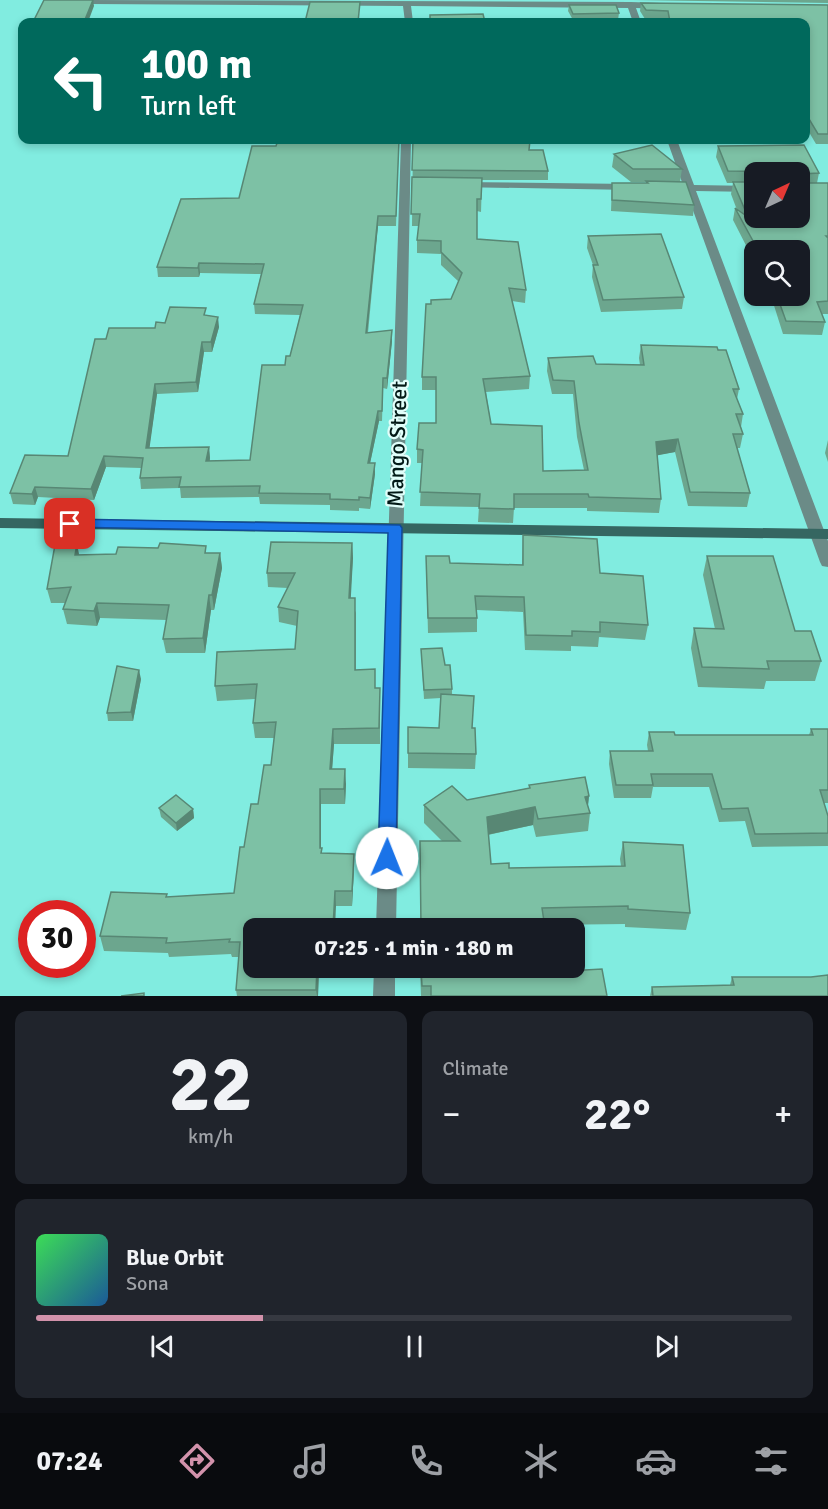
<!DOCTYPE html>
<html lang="en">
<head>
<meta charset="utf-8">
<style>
  :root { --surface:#171b24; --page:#20242c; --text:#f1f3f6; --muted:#9ea1a6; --line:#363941; --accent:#d292ab }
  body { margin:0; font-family:Signika,sans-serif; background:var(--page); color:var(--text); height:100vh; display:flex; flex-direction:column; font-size:22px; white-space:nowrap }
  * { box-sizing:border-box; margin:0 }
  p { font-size:20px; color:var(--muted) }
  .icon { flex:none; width:33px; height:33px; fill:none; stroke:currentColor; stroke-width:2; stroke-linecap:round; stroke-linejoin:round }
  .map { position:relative; height:996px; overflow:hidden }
  .details { display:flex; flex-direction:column; gap:15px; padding:15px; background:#0d0f14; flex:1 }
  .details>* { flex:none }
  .banner { position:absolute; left:18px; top:18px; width:792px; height:126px; border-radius:12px; box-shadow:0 3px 9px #0003; background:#00695c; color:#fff; overflow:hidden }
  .needle { width:39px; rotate:44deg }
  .tools { position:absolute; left:744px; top:162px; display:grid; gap:12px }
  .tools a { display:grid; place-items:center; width:66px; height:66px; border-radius:12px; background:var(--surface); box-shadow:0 3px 9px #0003; font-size:30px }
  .speed { position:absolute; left:18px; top:900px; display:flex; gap:12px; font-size:30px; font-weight:700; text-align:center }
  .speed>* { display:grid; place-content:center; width:78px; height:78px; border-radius:50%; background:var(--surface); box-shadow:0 3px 9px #0003; line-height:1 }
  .speed .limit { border:9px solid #d22; background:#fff; color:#111 }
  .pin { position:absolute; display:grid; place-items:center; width:51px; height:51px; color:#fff; margin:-26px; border-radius:12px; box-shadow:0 3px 9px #0006 }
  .me { position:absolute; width:66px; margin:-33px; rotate:1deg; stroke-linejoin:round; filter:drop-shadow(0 0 4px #0008) }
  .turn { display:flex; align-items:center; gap:21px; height:126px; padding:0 24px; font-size:27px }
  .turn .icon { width:78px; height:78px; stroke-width:2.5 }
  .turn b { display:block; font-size:42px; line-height:51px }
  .big { font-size:45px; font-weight:700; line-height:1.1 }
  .details .tile { flex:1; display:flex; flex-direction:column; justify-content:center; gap:9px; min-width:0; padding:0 21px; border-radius:12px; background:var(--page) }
  .details .dial { align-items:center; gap:0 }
  .dial b { font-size:78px; line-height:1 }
  .song { display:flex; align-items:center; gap:18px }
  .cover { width:72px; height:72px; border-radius:9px; background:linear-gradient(135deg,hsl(130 70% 55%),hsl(210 70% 35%)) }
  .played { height:6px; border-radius:3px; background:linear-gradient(90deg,var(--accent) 30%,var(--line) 30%) }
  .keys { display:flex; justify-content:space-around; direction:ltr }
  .heat { display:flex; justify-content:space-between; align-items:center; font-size:33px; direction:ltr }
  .details .tiles { flex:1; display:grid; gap:15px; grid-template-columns:1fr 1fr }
  .tile:last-child { grid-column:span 2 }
  .trip { position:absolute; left:243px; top:918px; width:342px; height:60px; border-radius:12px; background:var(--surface); box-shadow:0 3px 9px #0003; font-weight:700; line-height:60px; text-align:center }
  .dock { display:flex; height:96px; justify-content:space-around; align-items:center; background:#090b0e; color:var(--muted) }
  .dock .icon { width:42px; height:42px }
  .dock .current { color:var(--accent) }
  .dock b { font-size:27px; color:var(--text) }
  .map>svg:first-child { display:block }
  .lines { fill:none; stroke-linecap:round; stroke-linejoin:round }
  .street { fill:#6b8b87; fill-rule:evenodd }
  .secondary { fill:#356661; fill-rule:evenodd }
  .wall { fill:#6ca68e; fill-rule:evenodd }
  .shaded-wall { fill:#588774 }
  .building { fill:#7dc1a5; stroke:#588774; stroke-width:1.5 }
  .route { fill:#1a73e8; stroke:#114b97; stroke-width:1.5 }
  .labels { text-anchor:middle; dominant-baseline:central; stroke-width:4.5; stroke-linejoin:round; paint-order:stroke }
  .street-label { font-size:22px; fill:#021916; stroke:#e1fefa }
</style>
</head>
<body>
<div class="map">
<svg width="828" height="996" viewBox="0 0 828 996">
  <rect width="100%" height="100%" fill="#81ece0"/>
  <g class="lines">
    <path class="street" d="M87,0L631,2L660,3L664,6L660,9L636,8L641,22H633L628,8L411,6L413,22H405L403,6L90,4Z
      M401,140H411L396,928H376Z
      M667,140H677L694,185L754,186V192L696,191L828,541V567L822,566L820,562L686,191L678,188L683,185Z
      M461,182L632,184L637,187L632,190L457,187V183Z
      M374,968H395V996H373Z"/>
    <path class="secondary" d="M0,518L828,529V539L0,528Z"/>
  </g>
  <path class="wall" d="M633,0H828V3Z
    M641,3L828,5V144H816L806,127V22H667V19H645L640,11Z
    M569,5L619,13L618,20H573L568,11Z
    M399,140L396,226H378L368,333L392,341L387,389L383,388L382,421H379L370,463L375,474L370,509L359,508V511L330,510V505L260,504L259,497L181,498L180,488L141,489L140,478L141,468L106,467L94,500L38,497L35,505L13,504L10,493L68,456L106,339L155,328L165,323L207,316L219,327L212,352H204L198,392L157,394L149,448L209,447L210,461L250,460L285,365L290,356L300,315L255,314L254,304L261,274L200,273L199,277H158L157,267L239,198L276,146Z
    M413,140L530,150L548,171V180H482L481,212L477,211V239L526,290L525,303L512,301L530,376L529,389L486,392L491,424L543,471L584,470L577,437L573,394H552L547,371L548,358L596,364L640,365L639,358L641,345L718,350L739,389L737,399L743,414L741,427L743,434L740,448H737L750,493L747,507L688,506L675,452L657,455L661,499L659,513L587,511V508H514L513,523L478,522L479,507L420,506L422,463H417V449L436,423V390H422V377L431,304L451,299L459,282L441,265V254L417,253V240L419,226H412Z
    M718,146L819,173L817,183H828V314H822L825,322L822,335L783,334L771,296H800V250H754V261L733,220L735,208L737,210L731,194L733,183H727L716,157ZM754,172H800L754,218Z
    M614,154L682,169L680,182L694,205L693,216L611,211L612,183H646V182H631L612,167Z
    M588,236L684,297L682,309L601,312L592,277L593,265L587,248Z
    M828,440V462L825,453Z
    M523,535L600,573L648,625L645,640L599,637L598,647L571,646V651L525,650L523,612L477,610V632L428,633L426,556L450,563L522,565Z
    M352,543L353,558L350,598L356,613V670L375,688L380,703V744H334L332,769L346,784L345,804H321V848H322V853L354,869L352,906H336L254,968H319L318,996H237L236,990L239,957H232L231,954L169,957L168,953L104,951L100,936L168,897L234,893L244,847L271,765L274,738H255L253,723L255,699L217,701L215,686L295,649L297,626L279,622L278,607L288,588L268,587L267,573Z
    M207,553H220L222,568L214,610H211L205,653H166L163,639L167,620L100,618L97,626L67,624L63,609L66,603H51L47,589L79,555Z
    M707,556L795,631L821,661L815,681H766L764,689L698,687L691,648L694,628L715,629L703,575Z
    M421,649L445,665L452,689V695L472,728L476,754L475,769L408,768V753L439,728L441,698L424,699Z
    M141,679L133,721H108L107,713Z
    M811,729H828V803H824L828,816V846L752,847L745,821L719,822L709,787H653L651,798H614L609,764L610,751H648L647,745L649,732L675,735H809Z
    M529,785L589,796L588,806L590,813L588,831L536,837L533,825L488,835L491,864L509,868L621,866L620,859L623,842L690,913L686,930L625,927V924L544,925L442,841L424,823V805L467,800L529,788Z
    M159,808L193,809L194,818L177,831L161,817Z
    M420,968H549L550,972L607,996H421Z
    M732,977H811L828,996H650L652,987L730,985Z"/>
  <path class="shaded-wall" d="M93,0L94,6L88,22H84Z
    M378,216V226L366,344V333Z
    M199,263L200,273L199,277L198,268Z
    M218,317L219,327L212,352L211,342Z
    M392,330V341L387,389V378Z
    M202,342L204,352L198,392L196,382Z
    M155,384L157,394L148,459L146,448Z
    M378,411L379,421L368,473V463Z
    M678,439L675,452L654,456L656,442Z
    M209,447L210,458L208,472L206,461Z
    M104,456L106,467L94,500L91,489Z
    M375,463V474L370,509V498Z
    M35,487L38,497L35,505L32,494Z
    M352,543L353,558L350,613L349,598Z
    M77,544L80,559L75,555Z
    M220,553L222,568L214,610L212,595Z
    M209,595L211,610L205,653L203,638Z
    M97,603L100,618L97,626L94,611Z
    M139,670L141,679L133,721L131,712Z
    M333,729L334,744L331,784L330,769Z
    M345,769L346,784L345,804L344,789Z
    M320,789L321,804V863L320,848Z
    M589,796L587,813L585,797Z
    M535,807L533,825L486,835L487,817Z
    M193,809L194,818L177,831L176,823Z
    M354,854V869L352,906V891Z
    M335,891L336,906L335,928H333Z
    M317,968H319L318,996H317L316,990Z"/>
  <path class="building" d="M44,0H93L84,22H33Z
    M310,2H360L358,22H305Z
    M641,3L828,5V134H818L806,114V22H670L668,11L646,10Z
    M569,5H616L619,13L573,14Z
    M483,14L485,22H430V15Z
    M278,140H399L396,216H378L366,333L392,330L387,378H383L382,411H378L368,463H375L370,498L359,497V500L330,499V494L259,493L260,486L179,487L181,477L140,478L143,458L104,456L91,489L35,487L32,494L10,493L25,455L68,456L95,339H106L109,328H155L156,322L165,323L170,307L206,308L204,315L218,317L211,342H202L196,382L155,384L146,448L209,447L206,461L250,460L262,365H285L286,356H290L303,305L254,304L264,264L199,263L198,268L157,267L181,199L239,198L252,146H276Z
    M413,140H530L529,150H543L548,171L412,170Z
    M652,145L682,169H633L614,154Z
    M804,145L819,173L801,174V183H828V236H826L828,238V301L817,302L825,322L786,321L777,296H800V250H758L735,208L748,217L733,182H754V218H800V172L728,171L718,146Z
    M412,177L482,178L481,199H477V239L518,242L526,290L509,288L530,376L483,379L491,424L542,426L543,471L588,470L579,423L574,381L553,380L548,358L593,356L596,364L644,365L641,345L717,347L718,350H726L739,389H733L743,414H736L743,434H733L750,493L690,492L678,439L656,442L661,499L589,497L588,494H514V509L479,508L480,494L420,492L423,450L417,449L419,423H436V377H422L426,304H431V300L451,299L462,273L441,252V241L417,240L420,214H411Z
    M646,181L686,182L694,205L612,200V183H648Z
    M661,234L684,297L603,300L593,265H598L588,236Z
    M523,535L597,539L600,573L643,576L648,625L600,622V632L572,631V636L526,635L524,597L475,596L477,618H428L426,556H449L450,563L523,565Z
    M271,542L352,543L349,598H355V670L375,669V688H380L379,728L333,729L330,769H345L344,789H320V848H322L321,853L354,854L352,891H335L333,928H254V968H317L316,990H236L240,942H229L230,939L166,943L167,938L100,936L111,892L167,894L166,897L234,893L240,847H244L251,804H258L264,765H271L276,722L253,723L257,684L215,686L217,652L295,649L298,611L278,607L295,573H267Z
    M160,543L206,546L205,553H220L212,595H209L203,638L163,639L169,605L97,603L94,611L63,609L71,587L47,589L55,545L77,544L75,555L116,554L118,547L158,548Z
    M707,556H773L795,631H811L821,661H767L769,669L702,667L694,628L724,629Z
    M442,648L445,665H450L452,689L424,690L421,649Z
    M117,666L139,670L131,712L107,713Z
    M441,694L474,696L472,728H475L476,754L408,753V727L439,728Z
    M811,729H828V790H820L828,816V833L755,834L748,808L722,809L712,774H651L653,785H616L610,751H653L649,732H674L675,735H813Z
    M585,777L589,796L585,797L590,813L538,819L535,807L487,817L491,864L509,863V868L625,866L623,842L683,845L690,913L628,909V906L542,908L545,928H421L420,841H460L424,805L452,786L467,800L530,788L529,785Z
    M176,795L193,809L176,823L159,808Z
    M421,968H549L550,972L602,969L607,996H431V986H422Z
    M828,975V996H653L652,987L734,985L732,977H811Z
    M144,993V996H121Z"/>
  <path class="route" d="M70,519L400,525L402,528L396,858L394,863L387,866L381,863L378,858L388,533L65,527L63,524L65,521Z"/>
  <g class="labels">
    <g class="street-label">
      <text transform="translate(397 444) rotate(-88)">Mango Street</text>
    </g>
  </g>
</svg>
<div class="tools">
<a><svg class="needle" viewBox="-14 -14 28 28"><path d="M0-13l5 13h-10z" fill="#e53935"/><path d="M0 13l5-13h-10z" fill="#9ea1a6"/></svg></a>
<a><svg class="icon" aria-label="search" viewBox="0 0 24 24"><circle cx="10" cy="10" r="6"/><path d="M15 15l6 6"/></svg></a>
</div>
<div class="speed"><div class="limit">30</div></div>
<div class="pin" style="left:70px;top:524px;background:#d93025"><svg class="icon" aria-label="arrive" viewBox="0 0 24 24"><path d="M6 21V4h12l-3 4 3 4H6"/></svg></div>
<svg class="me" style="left:387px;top:858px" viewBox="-20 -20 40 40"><circle r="19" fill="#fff"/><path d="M0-13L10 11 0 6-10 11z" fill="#1a73e8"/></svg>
<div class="trip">07:25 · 1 min · 180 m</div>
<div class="banner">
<div class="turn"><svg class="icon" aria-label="left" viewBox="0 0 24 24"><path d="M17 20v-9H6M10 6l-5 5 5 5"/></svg><div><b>100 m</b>Turn left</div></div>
</div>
</div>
<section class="details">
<div class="tiles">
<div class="tile dial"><b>22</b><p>km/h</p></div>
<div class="tile"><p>Climate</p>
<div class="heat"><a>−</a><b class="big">22°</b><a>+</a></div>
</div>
<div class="tile">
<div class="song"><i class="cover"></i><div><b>Blue Orbit</b><p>Sona</p></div></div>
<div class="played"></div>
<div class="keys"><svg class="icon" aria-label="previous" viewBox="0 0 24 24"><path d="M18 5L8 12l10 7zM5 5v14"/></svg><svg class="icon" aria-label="pause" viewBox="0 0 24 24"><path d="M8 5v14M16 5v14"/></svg><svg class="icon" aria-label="next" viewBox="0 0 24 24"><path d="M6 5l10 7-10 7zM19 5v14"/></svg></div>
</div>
</div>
</section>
<nav class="dock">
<b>07:24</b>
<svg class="icon current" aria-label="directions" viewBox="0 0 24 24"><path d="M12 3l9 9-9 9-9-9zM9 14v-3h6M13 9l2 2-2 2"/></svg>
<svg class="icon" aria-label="music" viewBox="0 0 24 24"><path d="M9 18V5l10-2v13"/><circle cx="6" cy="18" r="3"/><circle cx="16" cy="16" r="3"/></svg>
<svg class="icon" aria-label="phone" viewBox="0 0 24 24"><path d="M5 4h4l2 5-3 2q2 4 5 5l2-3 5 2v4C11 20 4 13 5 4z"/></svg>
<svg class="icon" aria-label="climate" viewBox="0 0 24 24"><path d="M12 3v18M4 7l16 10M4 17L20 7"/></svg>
<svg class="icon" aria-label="car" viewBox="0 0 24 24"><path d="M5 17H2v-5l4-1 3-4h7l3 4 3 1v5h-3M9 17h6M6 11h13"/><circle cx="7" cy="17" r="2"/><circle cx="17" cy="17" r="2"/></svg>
<svg class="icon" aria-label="filters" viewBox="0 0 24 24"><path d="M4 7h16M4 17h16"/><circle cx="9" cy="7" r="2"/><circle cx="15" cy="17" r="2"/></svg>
</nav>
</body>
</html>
